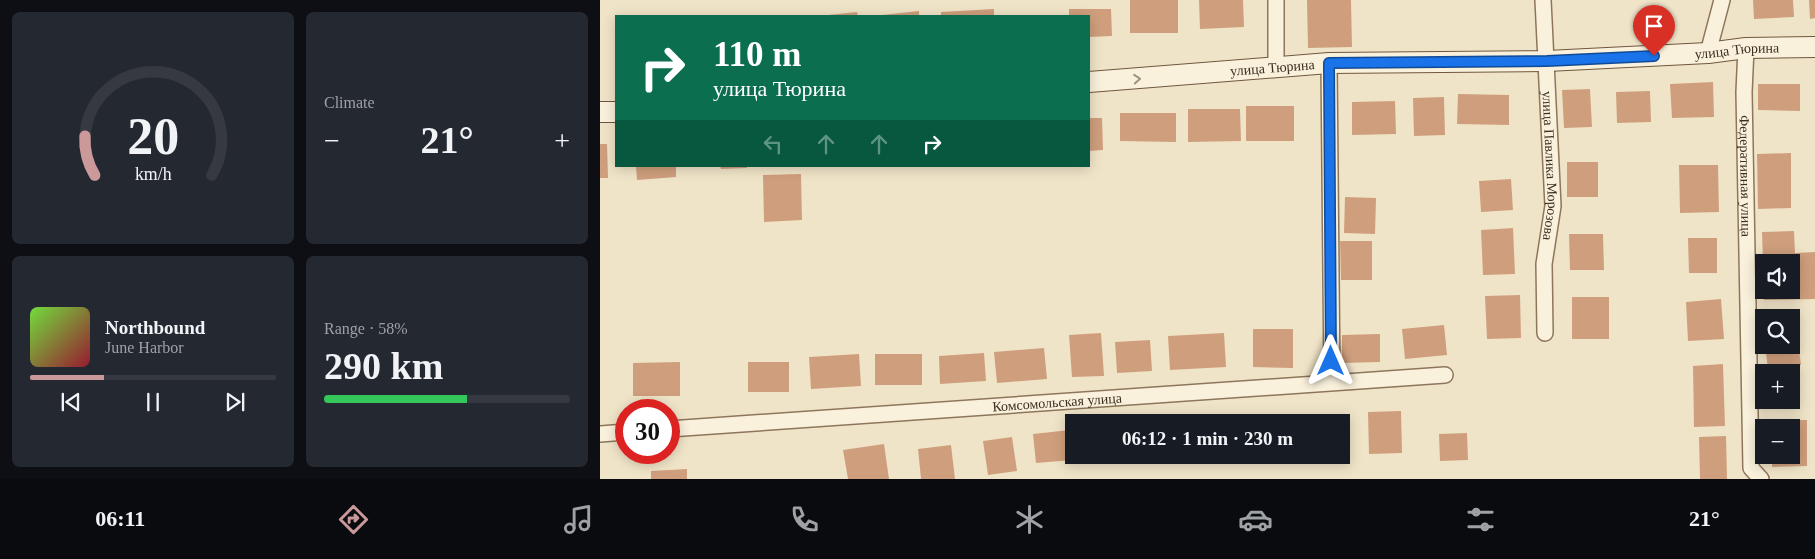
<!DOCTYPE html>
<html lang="en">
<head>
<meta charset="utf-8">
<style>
  :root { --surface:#171b24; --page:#242831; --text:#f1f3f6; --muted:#9ea1a6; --line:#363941; --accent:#cc999b }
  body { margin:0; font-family:Georgia,serif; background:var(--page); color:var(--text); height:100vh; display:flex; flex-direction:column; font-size:19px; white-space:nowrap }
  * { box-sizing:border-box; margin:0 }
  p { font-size:16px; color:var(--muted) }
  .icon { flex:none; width:28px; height:28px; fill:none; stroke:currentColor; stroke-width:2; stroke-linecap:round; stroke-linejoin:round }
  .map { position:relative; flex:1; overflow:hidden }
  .panel { display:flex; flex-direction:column; gap:12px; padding:12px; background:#0d0f14; width:600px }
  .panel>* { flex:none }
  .guide { position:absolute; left:15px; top:15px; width:475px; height:152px; border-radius:0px; box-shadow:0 2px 12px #0003; background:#0b6e4f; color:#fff; overflow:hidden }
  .buttons { position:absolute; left:1155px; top:254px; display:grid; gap:10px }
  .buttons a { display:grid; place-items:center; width:45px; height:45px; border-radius:0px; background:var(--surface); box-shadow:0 2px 12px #0003; font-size:25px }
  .speed { position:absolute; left:15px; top:399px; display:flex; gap:10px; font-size:25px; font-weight:700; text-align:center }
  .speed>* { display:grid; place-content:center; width:65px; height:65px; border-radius:50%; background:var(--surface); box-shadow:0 2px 12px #0003; line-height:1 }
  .speed .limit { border:8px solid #d22; background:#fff; color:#111 }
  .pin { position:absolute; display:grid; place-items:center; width:42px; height:42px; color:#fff; margin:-51px -21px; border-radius:50% 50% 50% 0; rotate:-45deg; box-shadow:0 0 5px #0007 }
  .pin .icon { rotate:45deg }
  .me { position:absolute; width:55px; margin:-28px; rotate:0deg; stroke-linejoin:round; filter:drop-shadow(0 0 4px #0008) }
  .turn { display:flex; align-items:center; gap:18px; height:105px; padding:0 15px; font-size:22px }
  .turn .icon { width:65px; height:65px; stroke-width:2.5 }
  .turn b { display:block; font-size:35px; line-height:42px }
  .lanes { display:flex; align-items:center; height:48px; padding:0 15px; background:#0003; justify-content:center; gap:25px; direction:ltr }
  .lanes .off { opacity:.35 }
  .big { font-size:38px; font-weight:700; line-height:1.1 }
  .panel .card { flex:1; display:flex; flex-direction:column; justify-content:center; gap:8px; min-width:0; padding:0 18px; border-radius:8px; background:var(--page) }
  .panel .dial { align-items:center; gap:0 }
  .dial svg { height:130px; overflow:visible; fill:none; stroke:var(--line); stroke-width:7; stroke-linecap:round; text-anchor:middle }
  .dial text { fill:var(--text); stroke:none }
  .song { display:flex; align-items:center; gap:15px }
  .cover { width:60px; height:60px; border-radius:8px; background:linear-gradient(135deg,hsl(100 70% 55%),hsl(350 70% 35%)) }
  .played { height:5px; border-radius:2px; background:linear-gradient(90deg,var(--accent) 30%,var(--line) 30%) }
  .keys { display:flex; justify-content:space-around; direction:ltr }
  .heat { display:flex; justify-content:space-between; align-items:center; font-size:28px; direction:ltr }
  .charge { height:8px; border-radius:4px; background:linear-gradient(90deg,#34c759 58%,var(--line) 0) }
  .panel .tiles { flex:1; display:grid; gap:12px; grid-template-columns:repeat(2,1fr) }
  .trip { position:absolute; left:465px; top:414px; width:285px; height:50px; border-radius:0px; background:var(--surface); box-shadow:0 2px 12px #0003; font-weight:700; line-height:50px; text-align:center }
  .dock { display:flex; height:80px; justify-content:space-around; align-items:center; background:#090b0e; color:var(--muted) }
  .dock .icon { width:35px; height:35px }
  .dock .current { color:var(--accent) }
  .dock b { font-size:22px; color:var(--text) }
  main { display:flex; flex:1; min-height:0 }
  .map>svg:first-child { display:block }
  .building { fill:#cf9f7d }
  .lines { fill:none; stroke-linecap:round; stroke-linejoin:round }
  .street-casing { stroke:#8d765c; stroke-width:18 }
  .secondary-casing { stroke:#6f573f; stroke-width:22 }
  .street { stroke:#faf1dc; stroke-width:15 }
  .secondary { stroke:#faf1dc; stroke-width:20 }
  .oneway { stroke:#9c907e }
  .route-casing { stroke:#114b97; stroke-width:12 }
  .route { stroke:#1a73e8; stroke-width:9 }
  .labels { text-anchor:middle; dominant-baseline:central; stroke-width:5; stroke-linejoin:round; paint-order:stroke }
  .street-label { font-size:14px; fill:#3d2e20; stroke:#f7eed8 }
</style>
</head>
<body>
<main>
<section class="panel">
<div class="tiles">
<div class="card dial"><svg viewBox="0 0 100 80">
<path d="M14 69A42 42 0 1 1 86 69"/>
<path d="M14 69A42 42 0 0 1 8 45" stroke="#cc999b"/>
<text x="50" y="56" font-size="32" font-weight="700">20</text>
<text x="50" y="72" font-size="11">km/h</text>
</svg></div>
<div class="card"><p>Climate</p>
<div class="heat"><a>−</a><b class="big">21°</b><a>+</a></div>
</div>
<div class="card">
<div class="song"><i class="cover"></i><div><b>Northbound</b><p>June Harbor</p></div></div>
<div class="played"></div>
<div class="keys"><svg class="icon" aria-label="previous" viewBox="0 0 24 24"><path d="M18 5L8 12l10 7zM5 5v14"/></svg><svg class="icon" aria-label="pause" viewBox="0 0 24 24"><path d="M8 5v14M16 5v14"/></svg><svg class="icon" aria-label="next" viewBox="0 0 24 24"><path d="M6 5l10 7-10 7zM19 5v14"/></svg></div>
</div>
<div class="card"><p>Range · 58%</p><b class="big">290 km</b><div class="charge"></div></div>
</div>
</section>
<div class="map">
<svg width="1215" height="479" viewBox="0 0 1215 479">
  <rect width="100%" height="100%" fill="#f0e4c8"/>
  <path class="building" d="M530,0H578V33H530Z
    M599,0H643L644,27L600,29Z
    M707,0H751L752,47L708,48Z
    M1153,0H1193L1194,17L1154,19Z
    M1209,0H1215V18L1210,19Z
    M394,9V16H341V12Z
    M469,9H511L512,36L489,37V16H469Z
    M319,11V16H282V15Z
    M257,12L258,16H229L228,15Z
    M1113,82L1114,117L1072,118L1070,84Z
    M1158,84H1200V111L1158,110Z
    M990,89L992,127L964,128L962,90Z
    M1050,91L1051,122L1017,123L1016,92Z
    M858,94L909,95V125L857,124Z
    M844,97L845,135L814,136L813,98Z
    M795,101L796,134L752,135V102Z
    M646,106H694V141H646Z
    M588,109H640L641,141L588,142Z
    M520,113H576V142L520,141Z
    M489,118H502L503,150L489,151Z
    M0,144H7L8,178H0Z
    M1191,153V208L1158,209L1157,154Z
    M967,162H998V197H967Z
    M1079,165H1118L1119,212L1080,213Z
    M36,166H76V177L37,180Z
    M120,166H147V168L121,169Z
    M201,174L202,220L164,222L163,175Z
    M911,179L913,210L881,212L879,181Z
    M745,197L776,198L775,234L744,233Z
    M913,228L915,274L883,275L881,230Z
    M1194,231L1195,253L1215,252V299L1164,300V290H1191V262H1163L1162,232Z
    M969,234H1003L1004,270H970Z
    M1088,238H1117V273H1089Z
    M740,241H772V280H741Z
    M920,295L921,338L887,339L885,296Z
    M972,297H1009V339H972Z
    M1121,299L1124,339L1088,341L1086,302Z
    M1195,318L1201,365L1168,369L1165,345H1191V319Z
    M844,325L847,355L805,359L802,329Z
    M653,329H693V368L653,367Z
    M501,333L504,376L472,377L469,335Z
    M624,333L626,367L570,370L568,336Z
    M780,334V362L742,363V335Z
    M550,340L552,371L517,373L515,342Z
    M444,348L447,379L397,383L394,352Z
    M384,353L386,381L340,384L339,356Z
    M259,354L261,386L211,389L209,357Z
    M275,354H322V385H275Z
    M80,362V396H33V363Z
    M148,362H189V392H148Z
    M1123,364L1125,426L1094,427L1093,366Z
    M801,411L802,453L769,454L768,412Z
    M699,416H740V422H699Z
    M664,418V422H632L631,420Z
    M1172,420H1207V466L1172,467V455H1191V428H1172Z
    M470,430L473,460L436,463L433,434Z
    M867,433L868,460L840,461L839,434Z
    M1126,436L1127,479H1100L1099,437Z
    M412,437L417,471L388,475L383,441Z
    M284,444L289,479H248L243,450Z
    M351,445L355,479H321L318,449Z
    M511,455H547V464H512Z
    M569,455H603L604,460L570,463Z
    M87,469V479H51V471Z"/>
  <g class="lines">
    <defs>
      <g id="street">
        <path d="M676,0V69"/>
        <path id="s1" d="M943,0L953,206L944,264L945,333"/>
        <path id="s2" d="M1146,48L1144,92L1151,468L1161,479"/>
        <path d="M1108,53L1122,0"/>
        <path d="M729,63L732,381"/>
        <path id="s3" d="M69,429L845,375"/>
        <path d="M0,434L26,432"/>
      </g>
      <g id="secondary">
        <path id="s4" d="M489,82L729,63L947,61L1108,53L1146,48L1215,47"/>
        <path d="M0,112H16"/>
      </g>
    </defs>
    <use href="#street" class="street-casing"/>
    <use href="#secondary" class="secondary-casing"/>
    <use href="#street" class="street"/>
    <use href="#secondary" class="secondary"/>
  </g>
  <defs><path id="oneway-chevron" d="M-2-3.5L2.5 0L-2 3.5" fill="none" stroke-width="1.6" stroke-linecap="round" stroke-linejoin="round" transform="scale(1.25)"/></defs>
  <use class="oneway" href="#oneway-chevron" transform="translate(537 79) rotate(-4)"/>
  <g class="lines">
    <defs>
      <path id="route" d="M731,361L729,63L947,61L1054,56"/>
    </defs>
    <use href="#route" class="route-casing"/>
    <use href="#route" class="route"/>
  </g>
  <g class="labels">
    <g class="street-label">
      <text stroke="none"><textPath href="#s4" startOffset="649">улица Тюрина</textPath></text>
      <text stroke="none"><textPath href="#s4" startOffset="184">улица Тюрина</textPath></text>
      <text stroke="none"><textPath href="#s1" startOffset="166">улица Павлика Морозова</textPath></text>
      <text stroke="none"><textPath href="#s2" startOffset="128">Федеративная улица</textPath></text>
      <text stroke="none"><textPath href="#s3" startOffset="389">Комсомольская улица</textPath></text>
    </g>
  </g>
</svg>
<div class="buttons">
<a><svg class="icon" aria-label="sound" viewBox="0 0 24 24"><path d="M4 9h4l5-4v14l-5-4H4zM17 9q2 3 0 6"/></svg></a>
<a><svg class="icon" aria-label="search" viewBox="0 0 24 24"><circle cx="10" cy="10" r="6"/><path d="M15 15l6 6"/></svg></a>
<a>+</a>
<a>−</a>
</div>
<div class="speed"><div class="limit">30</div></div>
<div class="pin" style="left:1054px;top:56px;background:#d93025"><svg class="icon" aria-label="arrive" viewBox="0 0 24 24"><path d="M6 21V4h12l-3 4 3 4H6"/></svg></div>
<svg class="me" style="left:731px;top:361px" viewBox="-20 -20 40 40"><path d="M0-17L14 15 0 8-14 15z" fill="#1a73e8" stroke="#fff" stroke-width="4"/></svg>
<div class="trip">06:12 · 1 min · 230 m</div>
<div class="guide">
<div class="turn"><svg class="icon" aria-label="right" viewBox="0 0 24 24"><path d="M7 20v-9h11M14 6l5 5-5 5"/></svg><div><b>110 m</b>улица Тюрина</div></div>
<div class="lanes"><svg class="icon off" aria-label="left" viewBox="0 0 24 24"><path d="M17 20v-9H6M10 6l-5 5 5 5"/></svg><svg class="icon off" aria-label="ahead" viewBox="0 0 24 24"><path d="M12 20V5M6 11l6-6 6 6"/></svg><svg class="icon off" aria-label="ahead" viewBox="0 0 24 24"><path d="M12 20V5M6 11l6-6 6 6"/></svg><svg class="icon" aria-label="right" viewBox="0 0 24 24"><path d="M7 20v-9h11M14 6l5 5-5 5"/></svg></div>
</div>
</div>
</main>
<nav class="dock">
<b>06:11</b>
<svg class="icon current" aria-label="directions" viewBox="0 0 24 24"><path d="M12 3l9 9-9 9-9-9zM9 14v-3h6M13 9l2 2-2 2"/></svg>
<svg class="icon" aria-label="music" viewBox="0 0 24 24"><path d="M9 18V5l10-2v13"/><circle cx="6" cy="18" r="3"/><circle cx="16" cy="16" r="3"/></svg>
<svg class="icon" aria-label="phone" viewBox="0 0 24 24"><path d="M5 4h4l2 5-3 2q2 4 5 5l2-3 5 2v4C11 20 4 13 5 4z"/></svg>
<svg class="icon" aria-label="climate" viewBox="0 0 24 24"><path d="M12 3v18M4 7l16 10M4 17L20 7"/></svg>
<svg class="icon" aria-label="car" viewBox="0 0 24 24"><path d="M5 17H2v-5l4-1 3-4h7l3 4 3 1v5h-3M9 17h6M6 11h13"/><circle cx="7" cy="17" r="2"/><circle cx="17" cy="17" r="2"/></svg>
<svg class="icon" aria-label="filters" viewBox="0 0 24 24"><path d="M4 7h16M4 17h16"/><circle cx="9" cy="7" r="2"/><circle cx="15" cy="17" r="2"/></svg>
<b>21°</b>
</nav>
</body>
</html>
